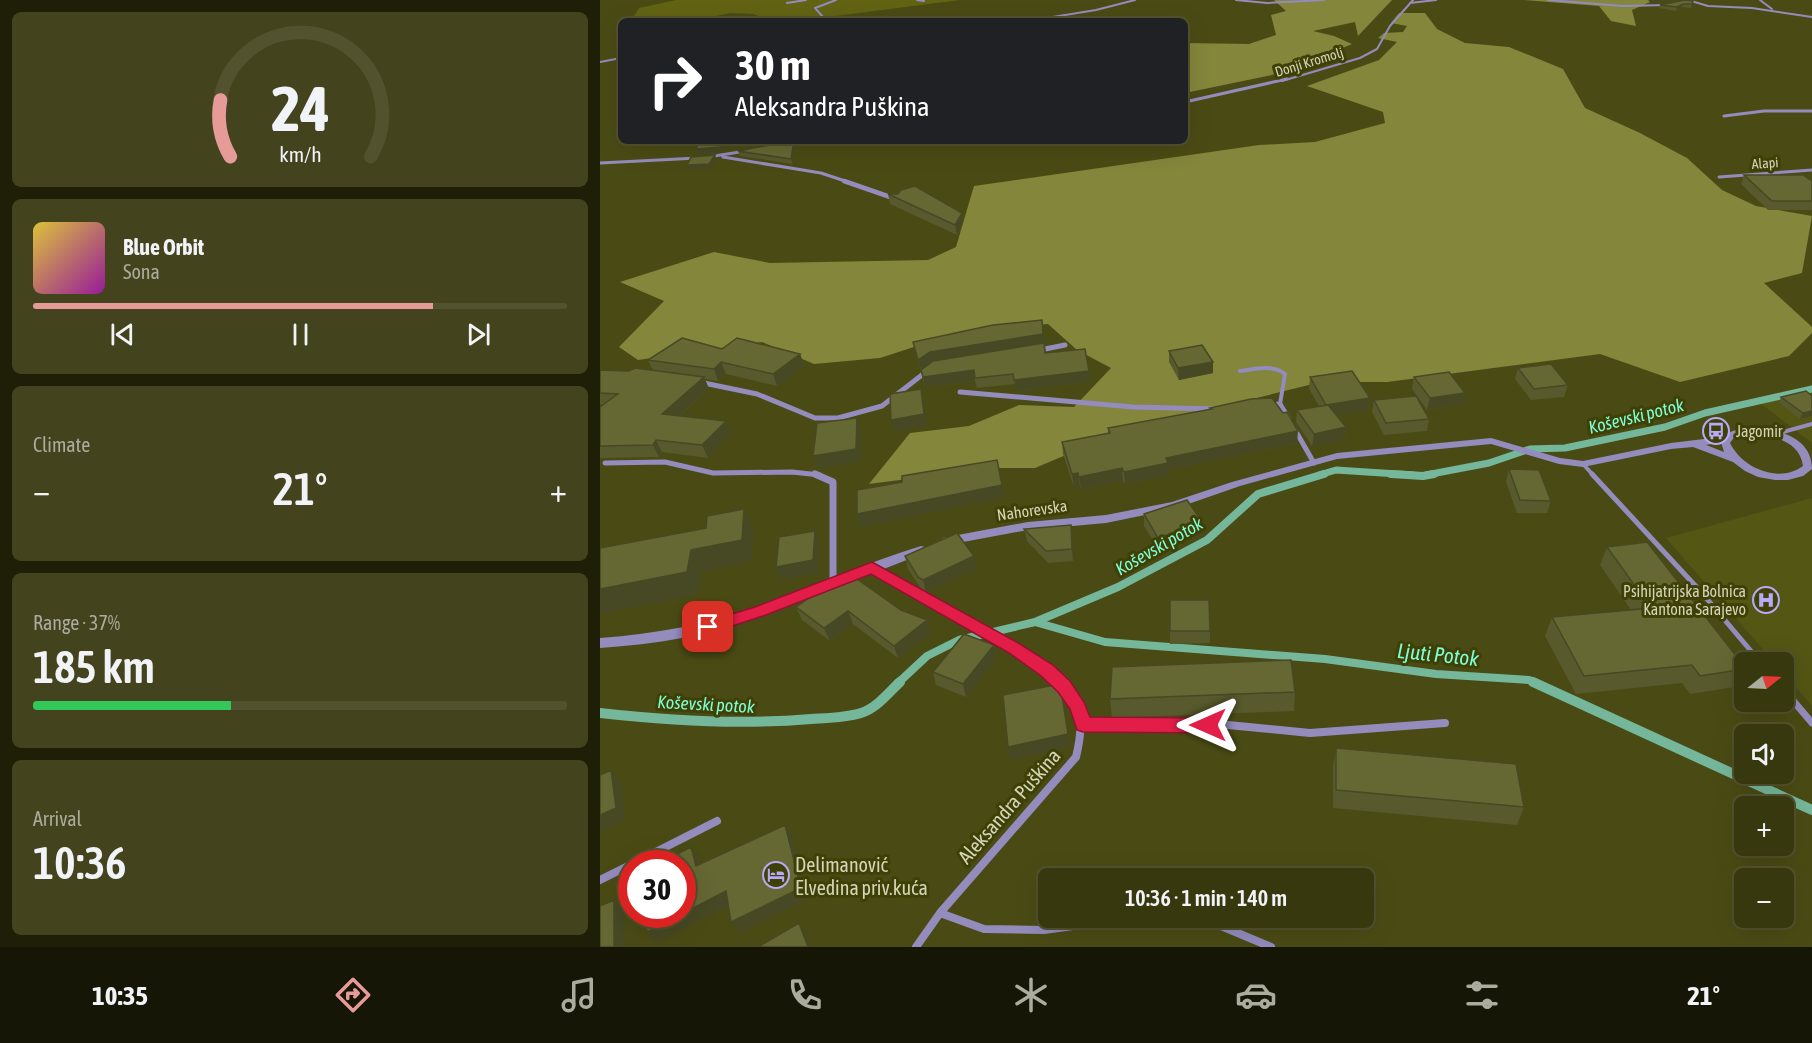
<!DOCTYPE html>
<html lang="en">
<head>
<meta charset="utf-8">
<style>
  :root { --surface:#38380f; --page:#43431d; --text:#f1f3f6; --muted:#abac9e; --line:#52522f; --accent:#e69b98 }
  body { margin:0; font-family:"Asap Condensed",sans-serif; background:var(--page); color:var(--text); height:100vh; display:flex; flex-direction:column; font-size:22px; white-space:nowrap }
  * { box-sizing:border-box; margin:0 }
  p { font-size:20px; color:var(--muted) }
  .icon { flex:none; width:33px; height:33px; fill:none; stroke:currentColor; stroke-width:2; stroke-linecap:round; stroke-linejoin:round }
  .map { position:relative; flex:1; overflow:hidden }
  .details { display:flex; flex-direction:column; gap:12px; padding:12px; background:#1f1f08; width:600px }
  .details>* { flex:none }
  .hud { position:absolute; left:18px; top:18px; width:570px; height:126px; border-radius:9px; box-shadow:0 6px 24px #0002,0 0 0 2px var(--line); background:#202124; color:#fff; overflow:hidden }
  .needle { width:39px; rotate:72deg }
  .controls { position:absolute; left:1134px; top:652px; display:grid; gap:12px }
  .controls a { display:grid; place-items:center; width:60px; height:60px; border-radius:9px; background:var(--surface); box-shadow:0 6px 24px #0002,0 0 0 2px var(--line); font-size:30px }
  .speed { position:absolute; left:18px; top:850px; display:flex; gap:12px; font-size:30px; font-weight:700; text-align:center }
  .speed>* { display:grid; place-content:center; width:78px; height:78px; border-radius:50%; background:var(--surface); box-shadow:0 6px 24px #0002,0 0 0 2px var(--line); line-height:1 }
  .speed .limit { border:9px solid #d22; background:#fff; color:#111 }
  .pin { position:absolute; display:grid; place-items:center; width:51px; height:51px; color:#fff; margin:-26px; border-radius:12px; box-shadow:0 3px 9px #0006 }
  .me { position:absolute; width:66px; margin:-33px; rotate:270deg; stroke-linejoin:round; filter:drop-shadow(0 0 4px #0008) }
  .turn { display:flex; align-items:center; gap:21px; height:126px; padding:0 18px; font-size:27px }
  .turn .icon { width:78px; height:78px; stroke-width:2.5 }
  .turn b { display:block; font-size:42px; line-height:51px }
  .big { font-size:45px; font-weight:600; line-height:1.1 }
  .details .card { flex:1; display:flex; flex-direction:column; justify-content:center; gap:9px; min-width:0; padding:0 21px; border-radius:9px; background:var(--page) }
  .details .dial { align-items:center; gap:0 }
  .dial svg { height:156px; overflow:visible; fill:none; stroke:var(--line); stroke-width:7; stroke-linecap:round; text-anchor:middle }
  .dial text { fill:var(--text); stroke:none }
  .song { display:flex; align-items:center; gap:18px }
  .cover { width:72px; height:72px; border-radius:9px; background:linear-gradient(135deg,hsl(50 70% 55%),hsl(300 70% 35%)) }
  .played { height:6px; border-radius:3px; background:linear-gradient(90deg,var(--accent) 75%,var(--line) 75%) }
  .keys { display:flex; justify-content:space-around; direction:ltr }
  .heat { display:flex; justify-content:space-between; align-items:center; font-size:33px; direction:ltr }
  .charge { height:9px; border-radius:4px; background:linear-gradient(90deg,#34c759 37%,var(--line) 0) }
  .trip { position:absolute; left:438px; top:868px; width:336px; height:60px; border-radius:9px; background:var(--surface); box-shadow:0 6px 24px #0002,0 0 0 2px var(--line); font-weight:600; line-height:60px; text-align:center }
  .dock { display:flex; height:96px; justify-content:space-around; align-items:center; background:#161606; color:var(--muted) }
  .dock .icon { width:42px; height:42px }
  .dock .selected { color:var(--accent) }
  .dock b { font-size:27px; color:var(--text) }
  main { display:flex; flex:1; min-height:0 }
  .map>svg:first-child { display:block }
  .built { fill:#545614 }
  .green { fill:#626313 }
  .forest { fill:#83863b }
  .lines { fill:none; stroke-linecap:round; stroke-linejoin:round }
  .stream-far2 { stroke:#75b79b; stroke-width:7 }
  .stream-far1 { stroke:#75b79b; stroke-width:8 }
  .stream { stroke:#75b79b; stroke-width:10 }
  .service-far3 { stroke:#938cbd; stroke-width:2 }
  .service-far2 { stroke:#938cbd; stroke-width:4 }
  .service-far1 { stroke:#938cbd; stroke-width:5 }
  .service { stroke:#938cbd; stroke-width:7 }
  .minor-far5 { stroke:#938cbd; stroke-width:2 }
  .minor-far4 { stroke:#938cbd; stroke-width:3 }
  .minor-far3 { stroke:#938cbd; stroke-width:4.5 }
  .minor-far2 { stroke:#938cbd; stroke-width:5 }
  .minor-far1 { stroke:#938cbd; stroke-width:7 }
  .minor { stroke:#938cbd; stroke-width:8 }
  .tertiary { fill:#938cbd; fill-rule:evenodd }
  .wall { fill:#58592c }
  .shaded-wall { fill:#474924 }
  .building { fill:#666833; stroke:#474924; stroke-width:1.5 }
  .route { fill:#e11d48; stroke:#92132f; stroke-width:1.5 }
  .labels { text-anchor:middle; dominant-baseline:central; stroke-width:6; stroke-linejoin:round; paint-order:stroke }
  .far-street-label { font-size:14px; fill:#d3d5b9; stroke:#3f4005 }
  .poi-label { font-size:16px; fill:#d3d5b9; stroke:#3f4005; text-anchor:start }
  .street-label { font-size:16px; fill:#d3d5b9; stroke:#3f4005 }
  .water-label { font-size:18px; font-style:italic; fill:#7dfed6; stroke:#3f4005 }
  .near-street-label { font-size:20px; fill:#d3d5b9; stroke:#3f4005 }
  .near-poi-label { font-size:20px; fill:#d3d5b9; stroke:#3f4005; text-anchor:start }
  .near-water-label { font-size:21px; font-style:italic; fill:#7dfed6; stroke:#3f4005 }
</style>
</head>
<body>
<main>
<section class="details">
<div class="card dial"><svg viewBox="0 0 100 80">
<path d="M14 69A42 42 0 1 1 86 69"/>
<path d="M14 69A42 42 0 0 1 9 40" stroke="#e69b98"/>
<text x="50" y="56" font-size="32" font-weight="700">24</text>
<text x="50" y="72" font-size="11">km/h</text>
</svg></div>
<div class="card">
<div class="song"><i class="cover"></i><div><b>Blue Orbit</b><p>Sona</p></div></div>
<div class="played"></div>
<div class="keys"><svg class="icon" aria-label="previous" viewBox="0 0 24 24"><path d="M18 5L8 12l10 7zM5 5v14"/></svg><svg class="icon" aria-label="pause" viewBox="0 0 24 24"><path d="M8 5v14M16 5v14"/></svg><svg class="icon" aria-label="next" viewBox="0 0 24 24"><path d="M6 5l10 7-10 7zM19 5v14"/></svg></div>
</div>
<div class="card"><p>Climate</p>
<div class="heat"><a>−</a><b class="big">21°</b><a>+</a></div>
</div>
<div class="card"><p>Range · 37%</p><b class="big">185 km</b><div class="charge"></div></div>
<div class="card"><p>Arrival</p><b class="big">10:36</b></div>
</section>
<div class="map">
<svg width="1212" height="947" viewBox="0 0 1212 947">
  <rect width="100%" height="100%" fill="#4a4b14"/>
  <path class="built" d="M1212,392V443L1160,403Z
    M1212,498V706L1184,673V663H1175L1066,538Z"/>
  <path class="green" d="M76,0H360L197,21H175L153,14L131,13L90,21H46L32,19L39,8Z"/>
  <path class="forest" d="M674,0H792L758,36L755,22L713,31L734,36L752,44L686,72L585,93V43L649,44L676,35L671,15L686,11Z
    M924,0H1048L1050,2L1032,10L1036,26L1011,21L999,6Z
    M799,13H825L837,29L865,43L909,47L963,69L985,108L1040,133L1087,158L1122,190L1156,206L1212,216L1202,273L1164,283L1212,327V333L1189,356L1080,382L1000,354L787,382H721L523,431L435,468H392L269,484L310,433L369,426L419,405L474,407L511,368L477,350L448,324L363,331L280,358L214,364L162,342L38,360L19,347L64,301L20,282L114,252L170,263L328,260L356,247L374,186L659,145L715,142L785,123L783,112L707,86L779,60L797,42L778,38L784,33L803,32L807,26L791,23Z"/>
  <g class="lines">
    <path class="stream-far2" d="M719,475L736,470L813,475
      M826,475L889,463L930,449L965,448L1065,427L1105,413L1212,389"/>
    <path class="stream-far1" d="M791,474L823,476L834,474
      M435,622L505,642L725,659L836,674L929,680L936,683
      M298,683L327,656L359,640L435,622L518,587L607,540L658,494L724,474"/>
    <path class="stream" d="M933,682L1212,810
      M0,713C70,721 141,725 211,719C227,718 245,718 261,713C277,708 288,693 300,682"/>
    <path class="service-far3" d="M317,0L324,1
      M187,3L206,0
      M216,21L223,17L215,8L236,0"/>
    <path class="service-far2" d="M640,371C655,369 673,364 685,374L680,404
      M1176,434L1212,424
      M983,464L993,475"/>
    <path class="service-far1" d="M992,474L1102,593L1161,663"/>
    <path class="service" d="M1184,690L1212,723"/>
    <path class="minor-far5" d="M636,0L667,3L724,0
      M948,0L1023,6L1067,5
      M1088,0L1108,6L1152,8L1212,17
      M1160,0L1172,9
      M810,3L836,0
      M428,21L496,10L535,0
      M0,62L21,58
      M682,81L760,58L777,49L790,26L813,0"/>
    <path class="minor-far4" d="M585,102L687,79
      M1124,116L1164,111H1212
      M108,157L146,151
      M123,157L221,173L248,182
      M0,163L98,158
      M1119,177L1212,170"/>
    <path class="minor-far3" d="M244,181L296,199"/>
    <path class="minor-far2" d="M440,350L465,345
      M99,382L157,394L215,418H238L282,406L327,371
      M360,392L533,407L617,409
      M669,405L680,404L689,419
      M694,428L714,463
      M5,463L65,462L113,473L192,472L220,475"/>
    <path class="minor-far1" d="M215,474L233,482V584
      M272,568L422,653L461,683"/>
    <path class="minor" d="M483,725H628L710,733L845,723
      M32,864L117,821
      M0,880L32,864
      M340,913L384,929L444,930L531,918
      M543,918L621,926L671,947
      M316,947L340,913L476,757C484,724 483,708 460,682"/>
    <path class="tertiary" d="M1145,427C1173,428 1212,435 1212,469L1203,476L1188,480H1175L1158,477L1145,471L1133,462L1093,447L1071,449L983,467L959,464L891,444L737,459L640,486L574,509L506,523L428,530L347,545L343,544L341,541L343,538L347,537L428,522L506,515L572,502L632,482L737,453L891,438L960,458L983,461L1071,443L1112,438ZM1145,433C1168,434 1200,439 1203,466C1179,484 1142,468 1130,443L1135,436ZM1121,442L1124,452L1106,445Z
      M321,546L325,547L327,550L325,553C245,583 166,621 82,638C55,643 28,646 0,648V638C56,634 109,624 162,605C215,587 267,562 321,546Z"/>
  </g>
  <path class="wall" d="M1093,1L1091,8L1082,7L1076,11L1059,8L1060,5Z
    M194,141L195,145L193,164L140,156L138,151Z
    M1144,175L1212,181V210H1168L1141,184Z
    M288,194L362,213L363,223L357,235L290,204Z
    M313,342L446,353L490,382L416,391L415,384L377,388L375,381L325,387Z
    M122,349L200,354L204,365L177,386L126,374L118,381L105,379L109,389L79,416L131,433L108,458L62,452L59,457L4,458H0V407L4,405L0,404V370L29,371L53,370L48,360Z
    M569,351L613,362V373L579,380L569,362Z
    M918,368L968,385L964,397L931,400L915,379Z
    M710,377L770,398L768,410L736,415L746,427L745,439L712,446L696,422L697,410L719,406L709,389Z
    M814,377L865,393L863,404L827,410L812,389Z
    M1212,396V416L1200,419L1179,403L1181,397Z
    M774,400L829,419L827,431L784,435L772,412Z
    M610,408L697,443L568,470V476L525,484L523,481L481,489L480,486L474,487L463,454L462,442L508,433V428L610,410Z
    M909,469L951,501L947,513H917L906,482Z
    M544,514L603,523V535L559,550L544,526Z
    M471,525L473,537V561L448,563L427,541L424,529Z
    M1007,547L1144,666V672L1135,687L1090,694L1082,683L976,694L945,636L952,617L1031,610L1000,565Z
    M305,556H374L377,569L326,592L322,590L308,569Z
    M196,607L301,610L327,620L331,633L298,658L253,624L230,641L202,620Z
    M570,631H610V643L570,644Z
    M394,645L397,658L366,697L336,685L333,672Z
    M695,692L694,711L512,718L510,699Z
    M736,748L924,807L917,825L733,808V767Z"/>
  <path class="shaded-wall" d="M1051,0H1066L1050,3Z
    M1083,4L1082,7L1076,11L1077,7Z
    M124,141L126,146L122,152L97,154L96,149Z
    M194,141L195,145L193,164L191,159Z
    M476,141H503L476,143Z
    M115,155L117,160L111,168L88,170L87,165Z
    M362,213L363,223L357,235L355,225Z
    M442,320L447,363L332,362L321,370L318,360L330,352Z
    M200,354L204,365L177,386L173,374Z
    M121,362L126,374L118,381L114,369Z
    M613,362V373L579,380L578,368Z
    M374,370L375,381L325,387L323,377Z
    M489,371L490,382L416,391L414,380Z
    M104,377L109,389L67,426L62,414Z
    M321,389L324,401L327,426L295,432L291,420Z
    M865,393L863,404L827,410L830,398Z
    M770,398L768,410L725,417L726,405Z
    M1212,411V416L1200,419L1203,413Z
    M257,418L261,430L260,462L217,468L213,456Z
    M126,421L131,433L108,458L102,445Z
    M746,427L745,439L712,446L714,434Z
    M698,431L697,443L568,470V476L525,484L524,472L566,458Z
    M56,440L62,452L59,457L53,445Z
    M522,468L523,481L481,489L479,477Z
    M478,473L480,486L474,487L472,474Z
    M402,485L405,497L261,527L257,514Z
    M144,509L154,530L151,561L102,571L98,594L0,614V589L91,550Z
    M603,523V535L559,550L558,538Z
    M471,525L473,537V561L472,549Z
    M215,531L219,543L218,573L182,580L176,567Z
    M374,556L377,569L326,592L323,580Z
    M248,611L253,624L230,641L224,628Z
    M327,620L331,633L298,658L294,646Z
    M394,645L397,658L366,697L363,684Z
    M460,684L470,747L411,760L408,747Z
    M11,770L21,782L25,820L0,831V815Z
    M185,825L192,837L208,899L140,933L131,922Z
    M91,847L100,859L105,878L96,866Z
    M126,891L134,903L57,943L47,932L80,915H82V914Z
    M14,900L24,912L25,947H14Z
    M199,923L206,934L211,947H208Z"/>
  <path class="building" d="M1085,0L1093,1L1092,4H1083L1077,7L1060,5Z
    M124,141L120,147L96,149L99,142Z
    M190,141H194L191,159L138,151Z
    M115,155L109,164L87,165L91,157Z
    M1144,175H1203L1212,181V201H1172Z
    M315,186L362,213L355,225L288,194H298L301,190Z
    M442,320L443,334L330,352L318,360L313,342L393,325Z
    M82,338L122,349L137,338L200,354L173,374L121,362L114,369L48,360Z
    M444,343L445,353L485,349L489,371L414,380L413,374L375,378L374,370L323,377L321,370L333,361Z
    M602,345L613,362L578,368L569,351Z
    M951,364L968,385L934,389L918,368Z
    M35,368L104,377L62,414L126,421L102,445L56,440L53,445L0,446V407L18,394L0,393V370L29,371Z
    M752,371L770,398L726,405L710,377Z
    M849,372L865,393L830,398L814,377Z
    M321,389L324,414L291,420L290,394Z
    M1206,391L1212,396V411L1203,413L1181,397Z
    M816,396L829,419L786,423L774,400Z
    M672,398L683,413L687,412L698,431L566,458L568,463L524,472L522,468L479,477L478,473L472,474L462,442L510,433L508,428L612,409L610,408L651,399Z
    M728,405L746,427L714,434L697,410Z
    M257,418L256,449L213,456L217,423Z
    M397,460L402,485L257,514V490L302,482V476Z
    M909,469L939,470L951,501L920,500Z
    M587,500L603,523L558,538L544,514Z
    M144,509L142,540L91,550L87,572L0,589V548L106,528L107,516Z
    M471,525L472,549L446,551L424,529Z
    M215,531L213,560L176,567L179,537Z
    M357,533L374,556L323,580L318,577L305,556Z
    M1047,542L1144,666V669L1100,676L1092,665L984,676L952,617L1051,608L1007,547Z
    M247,572L301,610L327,620L294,646L248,611L224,628L196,607Z
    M570,600H609L610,631H570Z
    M364,634L394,645L363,684L333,672Z
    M691,660L695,692L510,699L512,667Z
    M460,684L468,734L408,747L403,695Z
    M736,748L916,764L924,807L736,790Z
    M11,770L16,808L0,815V775Z
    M185,825L201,888L131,922L126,891L82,914V864H58L91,847L96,866Z
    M14,900V947H0V906Z
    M44,915H80L47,932Z
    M199,923L208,947H158Z"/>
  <path class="route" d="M272,562L420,644L453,665L470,681L484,702L490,717L608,718L615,720L617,725L615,731L608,733L483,732L477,730L470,709L458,692L440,675L409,653L271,574L166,615L108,634L102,632L100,627L102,623L155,607Z"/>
  <defs>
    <symbol id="bus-ring" viewBox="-11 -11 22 22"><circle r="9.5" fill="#3f4005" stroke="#b7abf8" stroke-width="1.5"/><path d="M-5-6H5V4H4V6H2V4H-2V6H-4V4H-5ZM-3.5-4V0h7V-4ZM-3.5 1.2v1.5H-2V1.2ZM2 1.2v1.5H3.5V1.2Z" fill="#b7abf8"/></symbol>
    <symbol id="hospital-ring" viewBox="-11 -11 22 22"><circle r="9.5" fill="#3f4005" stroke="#b7abf8" stroke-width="1.5"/><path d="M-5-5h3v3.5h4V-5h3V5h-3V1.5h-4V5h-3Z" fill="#b7abf8"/></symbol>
    <symbol id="hotel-ring" viewBox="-11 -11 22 22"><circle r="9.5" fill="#3f4005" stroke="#b7abf8" stroke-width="1.5"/><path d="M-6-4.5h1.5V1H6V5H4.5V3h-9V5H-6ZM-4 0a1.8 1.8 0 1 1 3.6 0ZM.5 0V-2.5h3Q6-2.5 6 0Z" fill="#b7abf8"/></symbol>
  </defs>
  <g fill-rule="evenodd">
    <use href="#bus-ring" x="1101" y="416" width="30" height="30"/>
    <use href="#hospital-ring" x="1151" y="585" width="30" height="30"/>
    <use href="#hotel-ring" x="161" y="860" width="30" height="30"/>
  </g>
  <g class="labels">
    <g class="far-street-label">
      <text transform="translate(709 62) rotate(-17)">Donji Kromolj</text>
      <text transform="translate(1165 163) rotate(-4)">Alapi</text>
    </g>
    <g class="poi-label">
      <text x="1136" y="431">Jagomir</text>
      <text x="1146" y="591" text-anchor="end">Psihijatrijska Bolnica<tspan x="1146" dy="18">Kantona Sarajevo</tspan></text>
    </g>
    <g class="street-label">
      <text transform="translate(432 510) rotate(-8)">Nahorevska</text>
    </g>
    <g class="water-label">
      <text transform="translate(1036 416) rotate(-14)">Koševski potok</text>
      <text transform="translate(559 546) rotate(-30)">Koševski potok</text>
      <text transform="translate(106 704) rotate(3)">Koševski potok</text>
    </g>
    <g class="near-street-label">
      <text transform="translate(409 806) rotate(-49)">Aleksandra Puškina</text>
    </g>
    <g class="near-poi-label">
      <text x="195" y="864">Delimanović<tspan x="195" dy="23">Elvedina priv.kuća</tspan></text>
    </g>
    <g class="near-water-label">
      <text transform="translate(838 654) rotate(6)">Ljuti Potok</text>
    </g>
  </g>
</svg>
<div class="controls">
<a><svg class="needle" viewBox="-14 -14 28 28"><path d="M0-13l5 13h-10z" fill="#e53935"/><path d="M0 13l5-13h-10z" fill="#abac9e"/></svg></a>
<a><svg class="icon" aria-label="sound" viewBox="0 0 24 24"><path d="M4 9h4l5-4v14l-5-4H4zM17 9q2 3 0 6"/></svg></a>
<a>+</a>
<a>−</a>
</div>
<div class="speed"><div class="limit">30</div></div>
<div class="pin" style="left:108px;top:627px;background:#d93025"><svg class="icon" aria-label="arrive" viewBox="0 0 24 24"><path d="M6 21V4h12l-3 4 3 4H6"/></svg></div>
<svg class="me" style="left:608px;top:725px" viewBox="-20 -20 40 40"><path d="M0-17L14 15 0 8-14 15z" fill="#e11d48" stroke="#fff" stroke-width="4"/></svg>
<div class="trip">10:36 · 1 min · 140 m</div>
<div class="hud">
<div class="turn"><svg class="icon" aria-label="right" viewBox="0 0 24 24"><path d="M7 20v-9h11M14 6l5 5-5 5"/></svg><div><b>30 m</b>Aleksandra Puškina</div></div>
</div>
</div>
</main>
<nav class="dock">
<b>10:35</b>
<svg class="icon selected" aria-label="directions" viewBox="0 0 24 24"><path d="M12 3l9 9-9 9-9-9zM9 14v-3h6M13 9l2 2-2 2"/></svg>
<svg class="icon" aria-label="music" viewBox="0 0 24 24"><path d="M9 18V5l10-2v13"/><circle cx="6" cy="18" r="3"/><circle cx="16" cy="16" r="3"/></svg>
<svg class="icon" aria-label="phone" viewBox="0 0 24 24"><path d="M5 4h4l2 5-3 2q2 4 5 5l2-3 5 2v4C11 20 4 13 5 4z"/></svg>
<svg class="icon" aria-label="climate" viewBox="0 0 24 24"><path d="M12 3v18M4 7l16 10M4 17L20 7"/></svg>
<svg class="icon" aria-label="car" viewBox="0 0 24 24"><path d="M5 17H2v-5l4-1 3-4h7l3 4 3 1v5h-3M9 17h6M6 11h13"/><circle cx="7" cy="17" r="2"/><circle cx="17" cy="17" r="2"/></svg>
<svg class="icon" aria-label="filters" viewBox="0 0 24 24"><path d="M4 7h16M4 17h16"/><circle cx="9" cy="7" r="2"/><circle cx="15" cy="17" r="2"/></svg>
<b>21°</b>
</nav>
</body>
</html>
